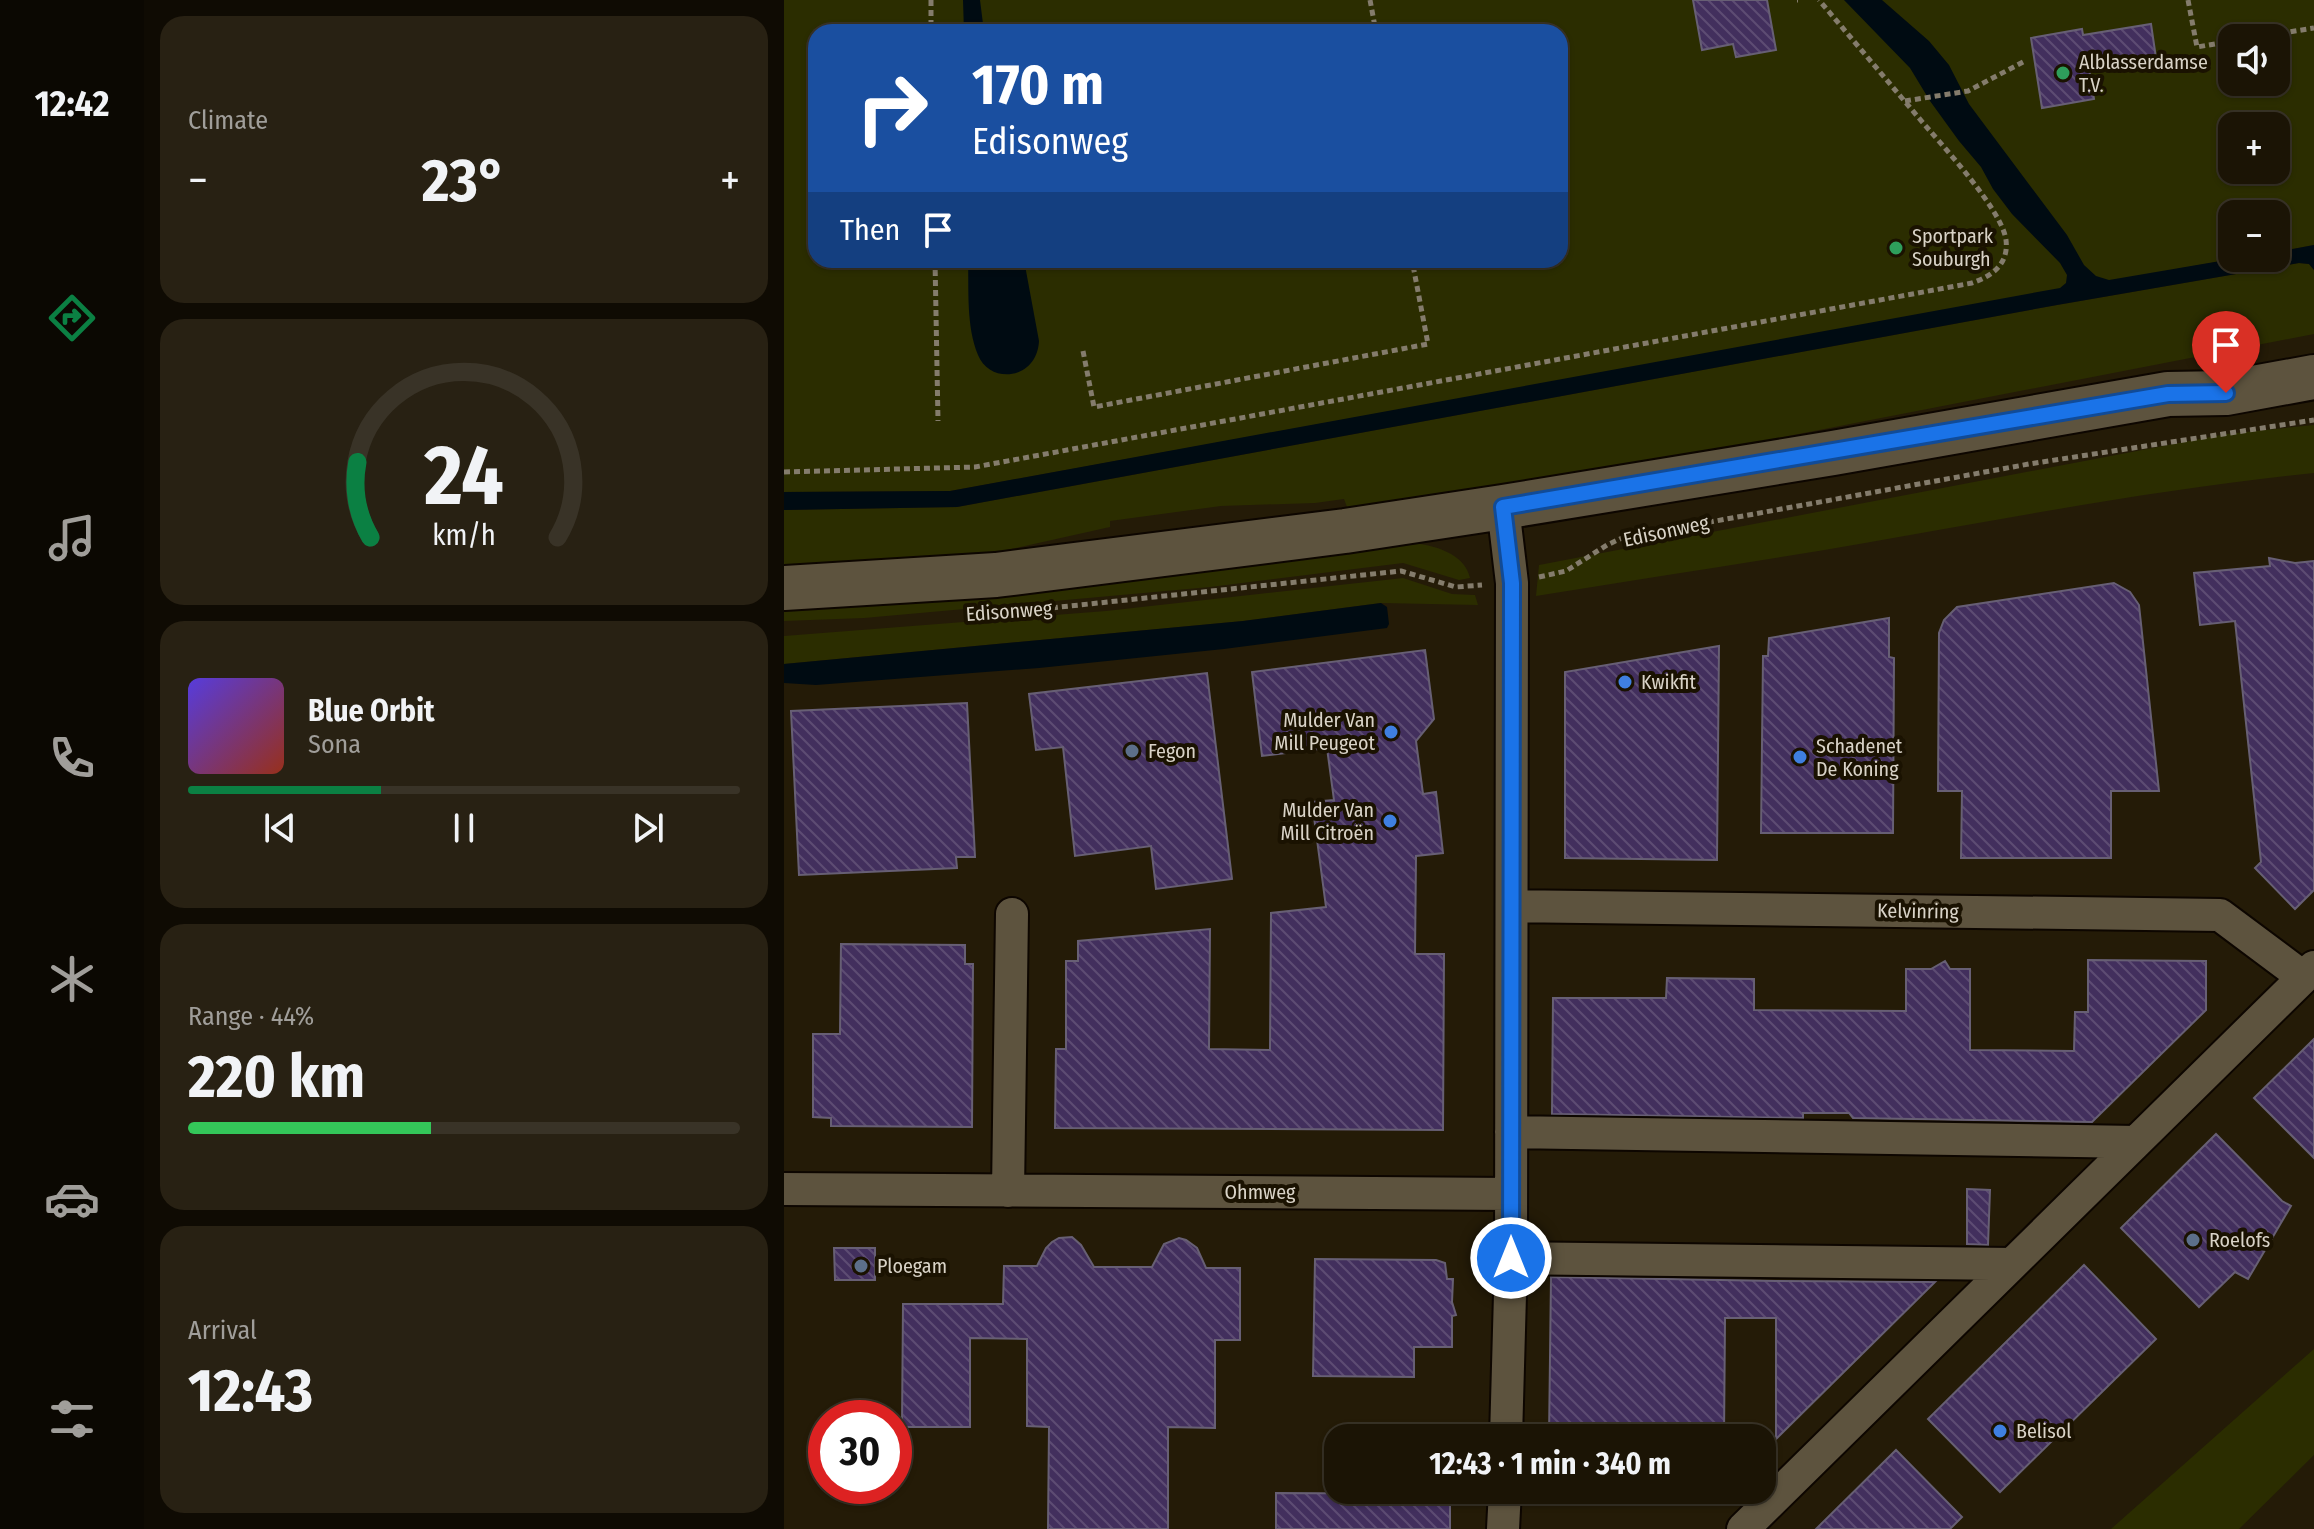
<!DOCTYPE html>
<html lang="en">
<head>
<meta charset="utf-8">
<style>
  :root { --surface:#1b1405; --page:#282113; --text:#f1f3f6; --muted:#a09e9a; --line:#393327; --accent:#0b8043 }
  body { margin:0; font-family:"Fira Sans Condensed",sans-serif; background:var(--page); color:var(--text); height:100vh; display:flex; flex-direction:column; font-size:30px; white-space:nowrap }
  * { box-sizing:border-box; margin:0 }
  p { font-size:26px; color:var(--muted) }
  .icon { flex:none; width:44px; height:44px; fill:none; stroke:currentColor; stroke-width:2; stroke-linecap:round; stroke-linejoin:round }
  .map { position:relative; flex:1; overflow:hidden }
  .details { display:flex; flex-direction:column; gap:16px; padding:16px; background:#0f0b03; width:640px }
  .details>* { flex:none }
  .banner { position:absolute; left:24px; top:24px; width:760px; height:244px; border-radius:24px; box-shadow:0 2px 6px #0004,0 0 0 2px var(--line); background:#1a4fa0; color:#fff; overflow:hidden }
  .fabs { position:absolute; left:1434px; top:24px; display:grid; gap:16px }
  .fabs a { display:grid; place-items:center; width:72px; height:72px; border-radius:16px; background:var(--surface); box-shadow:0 2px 6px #0004,0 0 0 2px var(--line); font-size:40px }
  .speed { position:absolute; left:24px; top:1400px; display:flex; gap:16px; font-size:40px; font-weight:700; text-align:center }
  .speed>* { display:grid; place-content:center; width:104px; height:104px; border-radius:50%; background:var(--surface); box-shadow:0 2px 6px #0004,0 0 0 2px var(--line); line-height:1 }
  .speed .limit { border:12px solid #d22; background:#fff; color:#111 }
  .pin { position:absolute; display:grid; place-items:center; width:68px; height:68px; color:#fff; margin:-82px -34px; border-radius:50% 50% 50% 0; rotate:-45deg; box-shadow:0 0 8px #0007 }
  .pin .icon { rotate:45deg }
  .me { position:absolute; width:88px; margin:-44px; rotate:0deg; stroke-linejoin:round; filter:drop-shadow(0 0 6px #0008) }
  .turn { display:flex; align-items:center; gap:28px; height:168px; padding:0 32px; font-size:36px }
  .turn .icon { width:104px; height:104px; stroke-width:2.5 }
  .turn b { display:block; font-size:56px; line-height:68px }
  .then { display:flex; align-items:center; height:76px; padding:0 32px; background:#0003; gap:16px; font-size:30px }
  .big { font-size:60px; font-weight:700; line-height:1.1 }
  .details .widget { flex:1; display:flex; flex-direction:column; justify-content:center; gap:12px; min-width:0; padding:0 28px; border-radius:24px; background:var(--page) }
  .details .dial { align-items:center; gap:0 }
  .dial svg { height:208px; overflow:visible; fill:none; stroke:var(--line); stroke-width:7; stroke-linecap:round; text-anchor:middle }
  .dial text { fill:var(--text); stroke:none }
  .song { display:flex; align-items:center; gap:24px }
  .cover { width:96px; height:96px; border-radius:12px; background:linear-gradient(135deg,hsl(250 70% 55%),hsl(10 70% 35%)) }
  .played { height:8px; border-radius:4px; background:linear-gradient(90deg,var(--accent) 35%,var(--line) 35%) }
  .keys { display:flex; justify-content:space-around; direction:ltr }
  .heat { display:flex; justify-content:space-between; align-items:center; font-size:44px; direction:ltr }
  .charge { height:12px; border-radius:6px; background:linear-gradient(90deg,#34c759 44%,var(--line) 0) }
  .trip { position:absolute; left:540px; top:1424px; width:452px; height:80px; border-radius:24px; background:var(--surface); box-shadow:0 2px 6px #0004,0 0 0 2px var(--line); font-weight:700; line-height:80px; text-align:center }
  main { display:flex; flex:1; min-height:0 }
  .tabs { display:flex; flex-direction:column; width:144px; justify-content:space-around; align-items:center; background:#0b0802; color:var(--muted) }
  .tabs .icon { width:56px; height:56px }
  .tabs .selected { color:var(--accent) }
  .tabs b { font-size:36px; color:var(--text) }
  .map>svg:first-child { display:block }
  .grass { fill:#2b2d00; fill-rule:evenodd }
  .water { fill:#000b12 }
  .building { fill:url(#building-back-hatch); stroke:#675f74; stroke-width:2 }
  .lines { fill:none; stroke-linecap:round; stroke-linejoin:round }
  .street-casing { stroke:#0d0600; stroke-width:36 }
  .secondary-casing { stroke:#0d0600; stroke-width:48 }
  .path { stroke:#847c6c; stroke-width:5; stroke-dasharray:6 4; stroke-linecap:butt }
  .street { stroke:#5d533e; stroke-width:32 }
  .secondary { stroke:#5d533e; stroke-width:44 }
  .route-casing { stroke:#114b97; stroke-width:20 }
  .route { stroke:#1a73e8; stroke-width:14 }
  .leisure-dot { fill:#2e9e5b; stroke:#1a1201; stroke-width:3 }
  .shop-dot { fill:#3f7fe0; stroke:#1a1201; stroke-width:3 }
  .service-dot { fill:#5c6f8a; stroke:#1a1201; stroke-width:3 }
  .labels { text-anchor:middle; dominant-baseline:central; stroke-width:8; stroke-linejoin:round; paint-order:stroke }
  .poi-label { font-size:20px; fill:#d9d3c7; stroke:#1a1201; text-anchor:start }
  .street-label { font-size:20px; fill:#d9d3c7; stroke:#1a1201 }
</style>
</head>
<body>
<main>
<nav class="tabs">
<b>12:42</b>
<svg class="icon selected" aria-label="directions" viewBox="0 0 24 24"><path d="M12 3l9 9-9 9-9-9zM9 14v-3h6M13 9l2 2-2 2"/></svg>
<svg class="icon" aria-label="music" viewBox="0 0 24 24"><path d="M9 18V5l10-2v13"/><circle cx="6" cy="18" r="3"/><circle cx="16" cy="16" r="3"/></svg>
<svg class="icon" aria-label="phone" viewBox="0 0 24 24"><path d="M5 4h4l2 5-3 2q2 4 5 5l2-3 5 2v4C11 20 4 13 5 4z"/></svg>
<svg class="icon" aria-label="climate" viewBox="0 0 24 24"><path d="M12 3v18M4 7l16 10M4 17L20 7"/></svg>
<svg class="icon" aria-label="car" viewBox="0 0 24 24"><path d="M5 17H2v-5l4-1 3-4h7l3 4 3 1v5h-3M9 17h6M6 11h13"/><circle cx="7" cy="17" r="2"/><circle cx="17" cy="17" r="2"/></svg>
<svg class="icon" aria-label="filters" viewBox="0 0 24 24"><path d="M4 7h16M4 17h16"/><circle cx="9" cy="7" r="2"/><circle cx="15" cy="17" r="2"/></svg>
</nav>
<section class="details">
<div class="widget"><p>Climate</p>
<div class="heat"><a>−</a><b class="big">23°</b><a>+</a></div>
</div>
<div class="widget dial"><svg viewBox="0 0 100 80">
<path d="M14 69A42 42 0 1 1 86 69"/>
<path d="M14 69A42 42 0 0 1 9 40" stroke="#0b8043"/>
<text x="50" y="56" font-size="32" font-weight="700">24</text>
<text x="50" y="72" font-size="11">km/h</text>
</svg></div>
<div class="widget">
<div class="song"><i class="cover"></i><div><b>Blue Orbit</b><p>Sona</p></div></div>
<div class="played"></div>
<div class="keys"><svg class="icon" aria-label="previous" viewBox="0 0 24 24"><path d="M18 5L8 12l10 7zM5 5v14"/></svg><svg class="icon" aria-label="pause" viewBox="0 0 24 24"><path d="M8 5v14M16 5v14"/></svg><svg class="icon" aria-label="next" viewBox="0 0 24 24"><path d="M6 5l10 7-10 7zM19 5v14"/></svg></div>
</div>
<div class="widget"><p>Range · 44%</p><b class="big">220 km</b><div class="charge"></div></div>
<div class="widget"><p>Arrival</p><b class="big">12:43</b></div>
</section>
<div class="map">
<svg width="1530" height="1529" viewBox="0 0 1530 1529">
  <defs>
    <pattern id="building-back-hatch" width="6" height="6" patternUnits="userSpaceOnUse" patternTransform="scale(2)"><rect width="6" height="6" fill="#422f5d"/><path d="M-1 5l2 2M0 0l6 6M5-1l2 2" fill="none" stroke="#5d4c73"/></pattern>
  </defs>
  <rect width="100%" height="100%" fill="#241b07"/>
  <path class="grass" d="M0,0H1530V245L1492,252V214H1448V258H1454L166,491L0,492ZM32,32H776V260H32ZM1448,38H1492V82H1448ZM1448,126H1492V170H1448Z
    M1515,263L1525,264L1530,270V334L886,459L739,484L563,507L560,499L531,503L437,506L326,521V527L191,557L0,573V510L173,507L1273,305Z
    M1530,425V473C1379,488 1231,517 1081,543C972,562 862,578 752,596L755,565L1442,434Z
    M628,543C649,545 681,553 686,578L675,580L619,563L426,587L80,618L0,621V603Z
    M619,578L668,594L691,595L694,605L597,603L459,621L0,664V636L322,611Z
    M1530,1349V1455L1455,1529H1327Z"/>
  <path class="water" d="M179,0H196L200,32H180Z
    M1060,0H1098L1145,41L1165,65L1185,104L1283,235L1300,265L1312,276L1325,280L1454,258H1492V252L1530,245V270L1525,264L1515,263L1273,305L173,507L0,510V492L166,491L1276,288L1282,283L1283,275L1276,263L1228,214L1209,189L1197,167L1175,141L1146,101L1126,68Z
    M184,260H240L255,341C253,380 206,385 194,355C182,326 185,290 184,260Z
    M597,603L603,607L605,624L603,628L440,649L255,668L32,685L0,683V664L459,621Z"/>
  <path class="building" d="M909,0H983L992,50L952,57L949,44L918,50Z
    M1367,24L1372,58L1305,69L1310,99L1258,108L1247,38L1298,29L1299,35Z
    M1485,558L1511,563L1530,561V890L1511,909L1471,868L1477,862L1451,621L1416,625L1410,573L1486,566Z
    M1330,583L1346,592L1355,605L1375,791H1327V858H1177L1178,791H1154L1155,633L1160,620L1173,607Z
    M1105,618V657L1110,658L1109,833H977L979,656H984L985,638Z
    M935,646L933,860L781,858V672Z
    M641,650L650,719L632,741L639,794L652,792L659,853L632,856L631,954H660L659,1130L271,1128L272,1049H282V961H294V941L426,929L425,1049L486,1050L487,913L542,907L528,802L550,800L543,748L478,756L468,672Z
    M423,673L448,879L372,889L367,846L291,856L279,747L252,750L245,694Z
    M183,703L191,857H172L173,868L15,875L7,711Z
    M57,944L181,945V964H189L188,1127L47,1126V1118L29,1117V1034H56Z
    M1304,960L1422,961V1010L1308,1122L1069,1118L1065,1113H1019V1118L768,1114L769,998H882L883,978L970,979V1010L1122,1011V969H1147L1161,961L1166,969H1186V1050L1290,1051L1291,1012H1304Z
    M1530,1039V1158L1470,1098Z
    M1432,1134L1498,1201L1507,1206L1464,1279L1451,1272L1415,1307L1337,1228Z
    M1183,1189L1206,1190L1204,1245L1183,1244Z
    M288,1237L297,1245L310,1267H368L380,1244L395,1238L402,1240L413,1248L422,1268H456V1340H431V1428L384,1427V1529H264L265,1427L243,1426V1339L186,1338V1427H118L119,1304H219L220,1266H253L262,1248L268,1242L275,1238Z
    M50,1248H91V1280H51Z
    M531,1259L652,1260L661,1263L663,1279H669L668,1302L672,1315L668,1316V1347H630V1377L529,1376Z
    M1300,1265L1372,1339L1216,1492L1144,1419Z
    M767,1277L992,1281L1151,1282L992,1439V1318H941L940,1438H765Z
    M1112,1450L1178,1517L1166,1529H1032Z
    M492,1493L666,1494V1529H492Z"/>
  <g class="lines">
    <defs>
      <path id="street" d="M719,507L728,583L727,1258L722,1438
        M728,906L1436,915L1519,977
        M727,1132L1352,1142
        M0,1189L727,1194
        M224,1191L228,914
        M727,1258L1228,1264
        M719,1529L721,1490
        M959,1529L1530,967"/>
      <path id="secondary" d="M0,588L212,575L561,531L719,507L1049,453L1384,394L1442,393L1530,377"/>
    </defs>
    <use href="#street" class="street-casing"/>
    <use href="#secondary" class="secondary-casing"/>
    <path class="path" d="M147,0V32
      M586,0L592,32
      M1013,0H1014
      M1404,0L1413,47L1448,41
      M1467,38L1530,28
      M1121,101L1184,91L1241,61
      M151,260L154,421
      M299,351L310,407L644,344L628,260
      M0,472L191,467L1188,283C1208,276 1225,264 1222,240C1218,209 1155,142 1134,117C1101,78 1068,39 1035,0
      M755,577L782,571L823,545L838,538L1245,464L1530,420
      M248,610L617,571L672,587L698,585"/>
    <use href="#street" class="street"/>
    <use href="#secondary" class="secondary"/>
  </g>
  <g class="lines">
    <defs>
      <path id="route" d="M727,1258L728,583L719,507L1384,394L1442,393"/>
    </defs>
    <use href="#route" class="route-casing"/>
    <use href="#route" class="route"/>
  </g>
  <g class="leisure-dot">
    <circle cx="1279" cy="73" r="8"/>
    <circle cx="1112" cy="248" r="8"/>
  </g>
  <g class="shop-dot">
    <circle cx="841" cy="682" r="8"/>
    <circle cx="607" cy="732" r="8"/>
    <circle cx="1016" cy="757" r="8"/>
    <circle cx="606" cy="821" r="8"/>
    <circle cx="1216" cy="1431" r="8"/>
  </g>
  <g class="service-dot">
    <circle cx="348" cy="751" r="8"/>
    <circle cx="1409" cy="1240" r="8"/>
    <circle cx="77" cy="1266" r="8"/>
  </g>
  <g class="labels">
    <g class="poi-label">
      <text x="1295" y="62">Alblasserdamse<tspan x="1295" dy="23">T.V.</tspan></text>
      <text x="1128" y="236">Sportpark<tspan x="1128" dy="23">Souburgh</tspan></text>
      <text x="857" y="682">Kwikfit</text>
      <text x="591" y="720" text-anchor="end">Mulder Van<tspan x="591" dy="23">Mill Peugeot</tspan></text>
      <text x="1032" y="746">Schadenet<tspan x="1032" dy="23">De Koning</tspan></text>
      <text x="364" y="751">Fegon</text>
      <text x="590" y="810" text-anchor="end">Mulder Van<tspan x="590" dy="23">Mill Citroën</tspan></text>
      <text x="1425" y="1240">Roelofs</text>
      <text x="93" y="1266">Ploegam</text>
      <text x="1232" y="1431">Belisol</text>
    </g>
    <g class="street-label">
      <text transform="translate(882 531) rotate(-12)">Edisonweg</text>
      <text transform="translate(225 611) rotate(-4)">Edisonweg</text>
      <text transform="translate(1134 911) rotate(1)">Kelvinring</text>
      <text x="476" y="1192">Ohmweg</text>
    </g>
  </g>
</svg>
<div class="fabs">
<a><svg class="icon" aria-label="sound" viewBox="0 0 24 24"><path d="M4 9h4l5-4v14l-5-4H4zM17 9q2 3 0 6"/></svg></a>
<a>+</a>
<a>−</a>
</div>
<div class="speed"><div class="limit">30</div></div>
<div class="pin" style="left:1442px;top:393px;background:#d93025"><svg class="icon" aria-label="arrive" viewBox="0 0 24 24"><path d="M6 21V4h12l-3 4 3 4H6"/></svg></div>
<svg class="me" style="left:727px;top:1258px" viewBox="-20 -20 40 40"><circle r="17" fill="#1a73e8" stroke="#fff" stroke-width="3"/><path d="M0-11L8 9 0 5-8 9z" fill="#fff"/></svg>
<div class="trip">12:43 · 1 min · 340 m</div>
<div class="banner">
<div class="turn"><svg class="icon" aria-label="right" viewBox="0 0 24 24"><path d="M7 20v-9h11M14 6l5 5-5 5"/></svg><div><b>170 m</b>Edisonweg</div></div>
<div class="then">Then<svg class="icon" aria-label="arrive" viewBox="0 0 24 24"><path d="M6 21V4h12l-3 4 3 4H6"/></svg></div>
</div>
</div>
</main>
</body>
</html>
